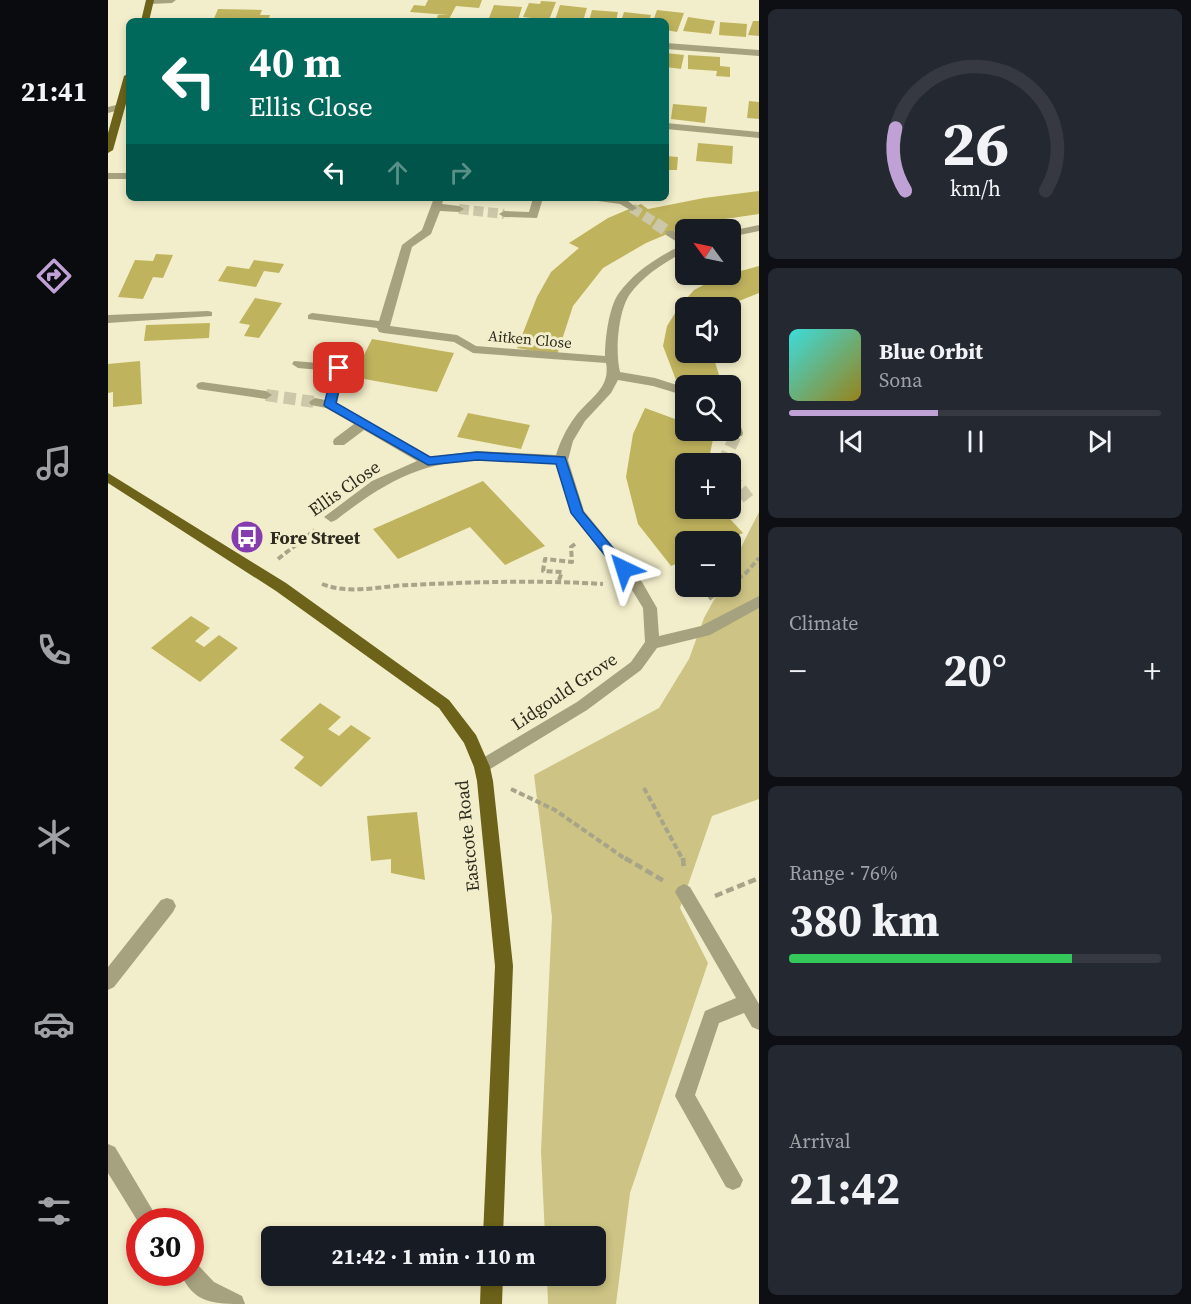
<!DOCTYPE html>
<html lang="en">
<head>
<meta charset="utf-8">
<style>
  :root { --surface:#171b24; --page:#242831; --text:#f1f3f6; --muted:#9ea1a6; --line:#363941; --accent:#c0a1d6 }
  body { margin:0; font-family:"Source Serif 4",serif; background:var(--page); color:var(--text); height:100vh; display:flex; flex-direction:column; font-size:22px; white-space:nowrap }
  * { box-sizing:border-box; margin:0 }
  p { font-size:20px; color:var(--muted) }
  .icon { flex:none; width:33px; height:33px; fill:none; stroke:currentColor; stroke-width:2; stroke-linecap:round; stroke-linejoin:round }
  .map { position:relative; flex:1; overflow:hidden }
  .details { display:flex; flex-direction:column; gap:9px; padding:9px; background:#0d0f14; width:432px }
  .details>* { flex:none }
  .hud { position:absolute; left:18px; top:18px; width:543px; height:183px; border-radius:9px; box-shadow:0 3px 9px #0003; background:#00695c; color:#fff; overflow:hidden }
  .needle { width:39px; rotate:303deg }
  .buttons { position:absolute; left:567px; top:219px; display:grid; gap:12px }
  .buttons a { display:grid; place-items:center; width:66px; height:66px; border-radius:9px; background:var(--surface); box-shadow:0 3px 9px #0003; font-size:30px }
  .speed { position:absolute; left:18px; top:1208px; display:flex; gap:12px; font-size:30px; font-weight:700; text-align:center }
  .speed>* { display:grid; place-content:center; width:78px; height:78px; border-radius:50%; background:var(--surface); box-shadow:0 3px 9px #0003; line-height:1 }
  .speed .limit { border:9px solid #d22; background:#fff; color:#111 }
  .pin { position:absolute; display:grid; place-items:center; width:51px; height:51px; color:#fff; margin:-26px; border-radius:12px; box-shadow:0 3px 9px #0006 }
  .me { position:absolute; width:66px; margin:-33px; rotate:319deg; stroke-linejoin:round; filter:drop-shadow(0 0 4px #0008) }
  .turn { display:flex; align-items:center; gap:21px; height:126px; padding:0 24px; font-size:27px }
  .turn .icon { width:78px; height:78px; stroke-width:2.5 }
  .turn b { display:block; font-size:42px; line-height:51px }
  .lanes { display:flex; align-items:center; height:57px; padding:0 24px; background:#0003; justify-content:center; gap:30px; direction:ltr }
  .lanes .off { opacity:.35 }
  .big { font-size:45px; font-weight:700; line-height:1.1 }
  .details .widget { flex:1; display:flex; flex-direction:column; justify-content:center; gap:9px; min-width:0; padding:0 21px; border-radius:9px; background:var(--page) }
  .details .dial { align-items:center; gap:0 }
  .dial svg { height:156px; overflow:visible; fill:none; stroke:var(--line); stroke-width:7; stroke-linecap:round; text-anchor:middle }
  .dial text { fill:var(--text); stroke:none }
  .song { display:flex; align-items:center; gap:18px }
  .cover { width:72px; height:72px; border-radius:9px; background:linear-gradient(135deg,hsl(180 70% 55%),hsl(50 70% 35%)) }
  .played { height:6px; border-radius:3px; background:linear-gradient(90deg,var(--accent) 40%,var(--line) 40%) }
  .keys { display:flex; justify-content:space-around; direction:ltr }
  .heat { display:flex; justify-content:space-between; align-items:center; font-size:33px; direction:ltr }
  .charge { height:9px; border-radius:4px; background:linear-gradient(90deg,#34c759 76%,var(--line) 0) }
  .trip { position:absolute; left:153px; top:1226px; width:345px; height:60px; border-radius:9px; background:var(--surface); box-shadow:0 3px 9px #0003; font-weight:700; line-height:60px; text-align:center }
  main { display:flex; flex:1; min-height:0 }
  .tabs { display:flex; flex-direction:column; width:108px; justify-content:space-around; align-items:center; background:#090b0e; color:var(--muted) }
  .tabs .icon { width:42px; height:42px }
  .tabs .active { color:var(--accent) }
  .tabs b { font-size:27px; color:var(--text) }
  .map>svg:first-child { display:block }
  .green { fill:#ccc384 }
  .building { fill:#c0b35e }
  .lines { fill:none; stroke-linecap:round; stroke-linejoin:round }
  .minor-tunnel-far1 { stroke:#cbc7a8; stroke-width:10; stroke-dasharray:10 4.5; stroke-linecap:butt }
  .minor-tunnel { stroke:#cbc7a8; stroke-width:12; stroke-dasharray:12 6; stroke-linecap:butt }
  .path-far1 { stroke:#a7a489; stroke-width:4; stroke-dasharray:6 3; stroke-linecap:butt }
  .path { stroke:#a7a489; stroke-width:4.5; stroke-dasharray:8 4; stroke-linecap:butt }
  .minor { fill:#a6a17e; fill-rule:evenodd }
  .major { fill:#6c6219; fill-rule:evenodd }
  .route { fill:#1a73e8; stroke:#114b97; stroke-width:1.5 }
  .labels { text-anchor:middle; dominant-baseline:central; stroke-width:6; stroke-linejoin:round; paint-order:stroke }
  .far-street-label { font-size:15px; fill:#2d2b1e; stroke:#f2eecb }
  .street-label { font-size:18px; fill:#2d2b1e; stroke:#f2eecb }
  .poi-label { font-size:18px; font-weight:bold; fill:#2d2b1e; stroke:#f2eecb; text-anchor:start }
</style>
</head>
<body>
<main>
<nav class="tabs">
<b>21:41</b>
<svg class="icon active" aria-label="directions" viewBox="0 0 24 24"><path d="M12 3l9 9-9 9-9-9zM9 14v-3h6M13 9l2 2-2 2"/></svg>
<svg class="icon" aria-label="music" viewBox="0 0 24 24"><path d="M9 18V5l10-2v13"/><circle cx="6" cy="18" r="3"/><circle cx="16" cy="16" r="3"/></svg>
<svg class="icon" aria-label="phone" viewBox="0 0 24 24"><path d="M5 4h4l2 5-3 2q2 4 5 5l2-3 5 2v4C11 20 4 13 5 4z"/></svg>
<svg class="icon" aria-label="climate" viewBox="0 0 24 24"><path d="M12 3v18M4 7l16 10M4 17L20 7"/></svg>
<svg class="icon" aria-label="car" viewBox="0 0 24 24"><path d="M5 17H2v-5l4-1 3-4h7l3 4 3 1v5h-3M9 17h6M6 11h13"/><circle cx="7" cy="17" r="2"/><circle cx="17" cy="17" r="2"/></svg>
<svg class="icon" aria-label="filters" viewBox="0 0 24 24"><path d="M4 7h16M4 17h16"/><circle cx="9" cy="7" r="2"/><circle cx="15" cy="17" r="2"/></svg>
</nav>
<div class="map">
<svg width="651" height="1304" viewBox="0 0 651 1304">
  <rect width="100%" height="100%" fill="#f2eecb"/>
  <path class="green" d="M651,512V799L604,816L572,908L600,963L522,1193L508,1304H440L439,1275H488V1236H437L433,1151L444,917L426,775L551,708L581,659L596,618L613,587L622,586L623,567Z"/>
  <path class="building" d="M320,0H374L371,8L348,6L340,21H328L330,15H340L302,12L306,5L317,6Z
    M433,1L448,2L441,20L415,17L421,3L432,4Z
    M386,5L414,7L410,20L381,18Z
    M452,5L479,8L475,21L447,20Z
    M110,9L154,10L152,15H162L160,21L139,19L138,21H105Z
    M484,10L510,12L508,21H481Z
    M549,10L576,13L569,32L558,30V21H545Z
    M516,12L543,15L541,21H513Z
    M580,17L607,21L603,34L575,31Z
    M645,21H651V36L640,35Z
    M612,22L639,24L638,37L611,35Z
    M558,53L576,55L573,69L558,67Z
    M580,55L612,57V66L622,67V77L608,76L609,71L580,69Z
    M641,101L651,102V119L639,118Z
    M565,104L599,107L597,123L563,119Z
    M590,143L625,146L624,164L588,161Z
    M558,156L570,157L569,170H558Z
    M651,191V214L583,224L538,243L495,268L465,306L449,355L409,348L429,297L443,272L471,248L461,243L500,218L533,204L540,209L596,198Z
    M48,254L65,255L55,278L45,277L35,299L10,297L27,260L45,261Z
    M146,260L176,264L171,273L156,271L148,287L110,281L119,266L141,269Z
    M651,266V293L626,303L622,308H578V352H604L611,375L568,380L555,346L559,326L571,307L586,290L611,277Z
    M147,298L174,303L151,338L136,336L142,325L131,323Z
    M102,323L101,338L36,341L38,325Z
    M264,339L346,353L329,392L245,377Z
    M32,361L34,404L5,407V392L0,393V364Z
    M537,408L578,423V430H598L606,434L600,464H578V508H612L635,533L616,542H578V560L563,566L530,524L518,477L525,434Z
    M360,413L422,425L413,449L349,437Z
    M375,481L437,546L397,565L362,527L290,559L265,529Z
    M83,616L102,628L87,641L96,647L111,635L130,648L92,682L43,648Z
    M212,703L233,717L220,729L231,736L243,725L263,738L213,787L186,768L196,757L172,740Z
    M309,812L317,880L283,873V859L263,861L259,816Z"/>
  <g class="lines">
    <path class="minor-tunnel-far1" d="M524,208L549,224
      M351,209L396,214"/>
    <path class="minor-tunnel" d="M547,223L562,233
      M158,395L207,402
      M620,464L618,456L629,433
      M622,475L642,501"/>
    <path class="path-far1" d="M170,559L207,530
      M451,580L454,572L435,571L437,559L464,562L463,547L467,544
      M214,584C242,595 272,586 301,585C366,582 430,580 495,584
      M622,584L637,574L651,558
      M601,599L619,586
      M536,788L575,860
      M403,789L447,810L519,860"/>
    <path class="path" d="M517,858L556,881
      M575,858L576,870
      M607,896L651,878"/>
    <path class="minor" d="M38,0H68L64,3L42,4Z
      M558,43L651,50V56L558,49Z
      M12,104L15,105V109L0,113V107Z
      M558,123L651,132V138L558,129Z
      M0,173H21V179H0Z
      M326,198H336L334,204L351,206L356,209L351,212L332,211L323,234L304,247L282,326L349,335L368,346L497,356C497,339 501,306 511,293C526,272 551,256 574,245L558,235V231H566L578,238V251C558,261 535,276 522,294C510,311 507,352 512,372L547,378L578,388V396L545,386L510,380L503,393L477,421L465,441L460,460L476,511L534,582L549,608L551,636L593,626L651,596V608L602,635L549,648L533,670L479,710L374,774L368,772L366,767L368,762L469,702L523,662L537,642L535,608L524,590L465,516L448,464C347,456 310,456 228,520L223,522L216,517L264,481L309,461L256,430L236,445H226L225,442L226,439L246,424L218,408L203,405L201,402L207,398L217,400L224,371L190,368L184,364L186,361L235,365L237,368L229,403L323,457L369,451L448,455C452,442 458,429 467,417C480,399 503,389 498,363L365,353L346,342L275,333L271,332L269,328L200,319V315L204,313L271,321L294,245L314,230Z
      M425,198H435L429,218L396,217L391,214L396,211L421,212Z
      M485,198H516L529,208L524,211L512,204L490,201Z
      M651,225V231L622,237V231Z
      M100,311L104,312V316L0,323V315Z
      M94,382L158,391L164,395L158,399L90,389L88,386L90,383Z
      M622,407L628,411L635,433L634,436L629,437L623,433Z
      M576,884L582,887L651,1004V1030L644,1027L636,1013L611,1023L587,1095L635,1180L632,1187L625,1190L618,1187L567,1096L597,1011L628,998L567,892L570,887Z
      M59,898L65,900L68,906L65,912L6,987L0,990V967L53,900Z
      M0,1144L7,1147L51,1221H32V1225L0,1173Z
      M82,1261L89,1264L106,1282L134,1296L137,1304C106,1304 85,1304 72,1272H82Z"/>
    <path class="major" d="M38,0H46L41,21H33Z
      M21,73V93L5,150L0,153V133L16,76Z
      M0,473L178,583L341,700L368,735L382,767L385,781L405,966L395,1236H375L387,966L369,781L366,767L356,743L331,708L168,591L0,483Z
      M373,1275H395L394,1304H372Z"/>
  </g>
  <path class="route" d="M231,365L236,368L228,403L322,457L369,452L457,457L475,512L520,566L522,569L520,573H511L463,513L448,464L369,460L320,465L218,407L216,405L225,368Z"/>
  <defs>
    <symbol id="bus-disc" viewBox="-11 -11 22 22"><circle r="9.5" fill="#853cae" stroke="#f2eecb"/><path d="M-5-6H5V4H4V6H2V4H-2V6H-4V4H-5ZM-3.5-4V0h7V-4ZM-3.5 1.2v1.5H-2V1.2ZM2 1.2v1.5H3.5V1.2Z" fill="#fff"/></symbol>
  </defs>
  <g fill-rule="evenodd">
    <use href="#bus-disc" x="120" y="518" width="38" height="38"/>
  </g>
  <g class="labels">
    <g class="far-street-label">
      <text transform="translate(422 339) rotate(5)">Aitken Close</text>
    </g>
    <g class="street-label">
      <text transform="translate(236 488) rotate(-35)">Ellis Close</text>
      <text transform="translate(456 691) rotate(-34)">Lidgould Grove</text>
      <text transform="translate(359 836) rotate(-96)">Eastcote Road</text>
    </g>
    <g class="poi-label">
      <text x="162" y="537">Fore Street</text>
    </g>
  </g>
</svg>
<div class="buttons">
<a><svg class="needle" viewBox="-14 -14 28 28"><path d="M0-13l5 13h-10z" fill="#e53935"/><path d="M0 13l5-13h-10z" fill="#9ea1a6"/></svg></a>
<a><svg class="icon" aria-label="sound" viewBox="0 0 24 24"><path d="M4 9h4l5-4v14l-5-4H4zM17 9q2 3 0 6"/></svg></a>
<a><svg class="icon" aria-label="search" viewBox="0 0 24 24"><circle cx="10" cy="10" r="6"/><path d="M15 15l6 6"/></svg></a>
<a>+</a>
<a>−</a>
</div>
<div class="speed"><div class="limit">30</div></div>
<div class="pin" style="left:231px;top:368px;background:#d93025"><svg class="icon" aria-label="arrive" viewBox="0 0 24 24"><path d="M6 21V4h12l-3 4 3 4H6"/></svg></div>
<svg class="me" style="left:516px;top:569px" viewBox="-20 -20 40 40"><path d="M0-17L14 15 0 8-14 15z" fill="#1a73e8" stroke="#fff" stroke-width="4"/></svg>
<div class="trip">21:42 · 1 min · 110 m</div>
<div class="hud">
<div class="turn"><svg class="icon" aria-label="left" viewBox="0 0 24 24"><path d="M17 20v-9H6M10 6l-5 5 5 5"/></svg><div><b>40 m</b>Ellis Close</div></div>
<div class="lanes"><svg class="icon" aria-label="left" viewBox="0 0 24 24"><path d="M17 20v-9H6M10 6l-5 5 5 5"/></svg><svg class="icon off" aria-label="ahead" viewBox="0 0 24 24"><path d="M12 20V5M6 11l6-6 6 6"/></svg><svg class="icon off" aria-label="right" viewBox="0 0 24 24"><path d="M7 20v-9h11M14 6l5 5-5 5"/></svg></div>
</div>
</div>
<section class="details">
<div class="widget dial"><svg viewBox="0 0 100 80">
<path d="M14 69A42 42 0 1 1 86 69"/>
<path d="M14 69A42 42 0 0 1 9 37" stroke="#c0a1d6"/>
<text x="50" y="56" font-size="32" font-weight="700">26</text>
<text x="50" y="72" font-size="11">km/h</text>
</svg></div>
<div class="widget">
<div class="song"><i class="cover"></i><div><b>Blue Orbit</b><p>Sona</p></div></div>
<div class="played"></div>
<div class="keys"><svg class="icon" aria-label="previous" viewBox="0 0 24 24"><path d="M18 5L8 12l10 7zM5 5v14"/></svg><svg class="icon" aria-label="pause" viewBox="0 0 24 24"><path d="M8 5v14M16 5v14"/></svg><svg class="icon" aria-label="next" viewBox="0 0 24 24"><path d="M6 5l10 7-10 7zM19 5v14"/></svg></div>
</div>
<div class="widget"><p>Climate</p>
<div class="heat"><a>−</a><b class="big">20°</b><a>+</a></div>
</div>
<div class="widget"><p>Range · 76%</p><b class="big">380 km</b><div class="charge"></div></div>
<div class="widget"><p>Arrival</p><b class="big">21:42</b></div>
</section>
</main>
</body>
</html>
